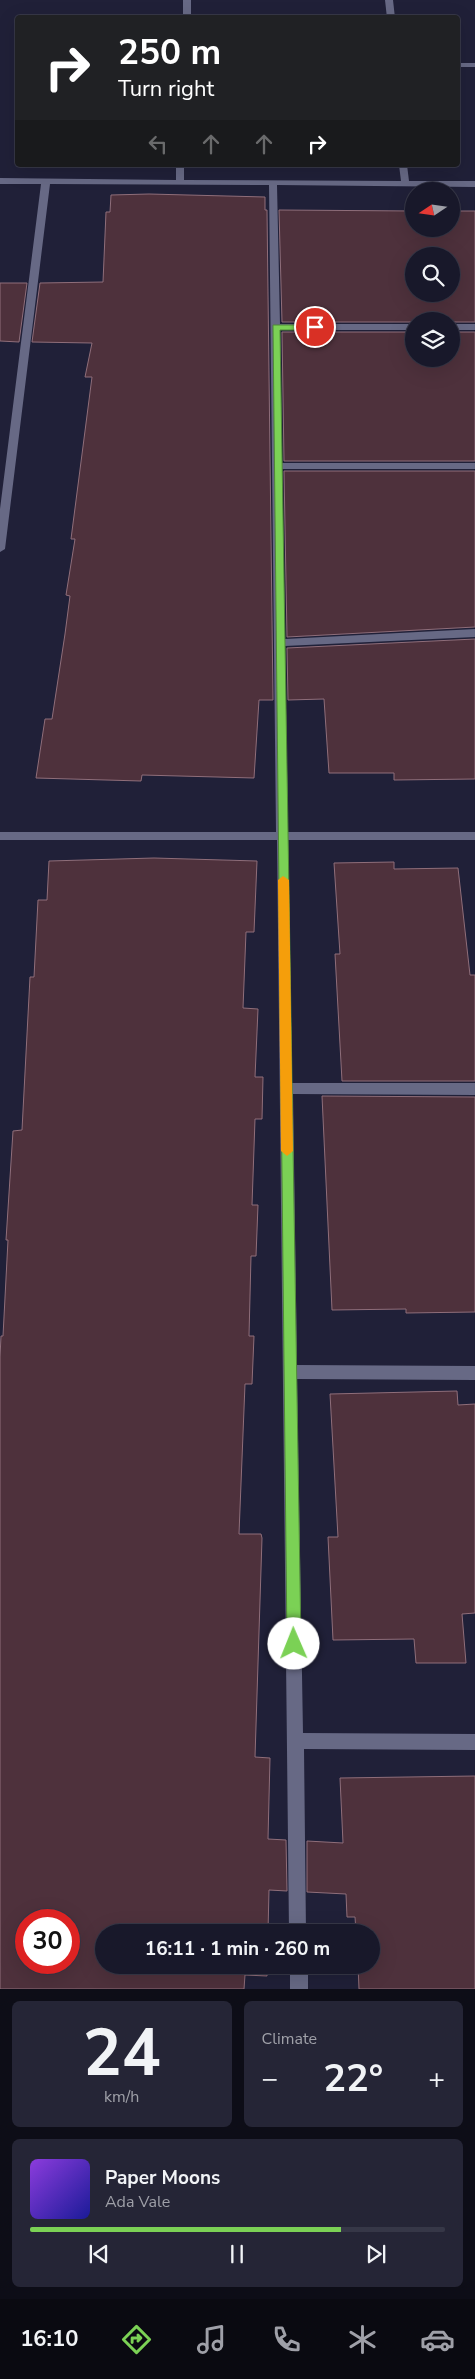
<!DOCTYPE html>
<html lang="en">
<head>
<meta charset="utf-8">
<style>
  :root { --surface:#18182a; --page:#252536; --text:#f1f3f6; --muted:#9fa0a8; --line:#363747; --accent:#7bd155 }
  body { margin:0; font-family:"Nunito Sans",sans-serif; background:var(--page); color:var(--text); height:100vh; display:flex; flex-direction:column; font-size:19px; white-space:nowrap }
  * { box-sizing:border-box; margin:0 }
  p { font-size:16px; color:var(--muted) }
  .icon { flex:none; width:28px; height:28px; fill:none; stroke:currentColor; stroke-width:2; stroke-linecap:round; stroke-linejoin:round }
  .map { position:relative; height:1989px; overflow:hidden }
  .side { display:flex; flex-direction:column; gap:12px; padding:12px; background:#0d0d17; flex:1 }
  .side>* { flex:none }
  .hud { position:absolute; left:15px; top:15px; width:445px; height:152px; border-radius:5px; box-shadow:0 5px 20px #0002,0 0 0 1px var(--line); background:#202124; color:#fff; overflow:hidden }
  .needle { width:32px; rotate:257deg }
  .fabs { position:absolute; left:405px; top:182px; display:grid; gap:10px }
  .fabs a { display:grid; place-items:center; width:55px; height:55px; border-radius:50%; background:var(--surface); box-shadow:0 5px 20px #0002,0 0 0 1px var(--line); font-size:25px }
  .speed { position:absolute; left:15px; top:1909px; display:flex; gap:10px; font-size:25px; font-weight:700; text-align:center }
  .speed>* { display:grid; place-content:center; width:65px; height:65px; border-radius:50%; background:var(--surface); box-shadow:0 5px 20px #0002,0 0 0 1px var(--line); line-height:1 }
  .speed .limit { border:8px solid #d22; background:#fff; color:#111 }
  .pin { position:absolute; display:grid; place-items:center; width:42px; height:42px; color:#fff; margin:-21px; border:2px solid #fff; border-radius:50%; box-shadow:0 1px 5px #0007 }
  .me { position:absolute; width:55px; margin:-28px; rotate:359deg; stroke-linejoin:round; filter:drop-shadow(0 0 4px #0008) }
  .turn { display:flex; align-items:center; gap:18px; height:105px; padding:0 20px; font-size:22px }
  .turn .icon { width:65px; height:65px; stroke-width:2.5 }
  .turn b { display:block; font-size:35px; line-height:42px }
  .lanes { display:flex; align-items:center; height:48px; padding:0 20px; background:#0003; justify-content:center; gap:25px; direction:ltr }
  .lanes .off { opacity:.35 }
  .big { font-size:38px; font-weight:700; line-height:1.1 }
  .side .card { flex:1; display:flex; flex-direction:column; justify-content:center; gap:8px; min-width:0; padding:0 18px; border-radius:8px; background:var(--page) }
  .side .dial { align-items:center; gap:0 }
  .dial b { font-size:65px; line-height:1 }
  .song { display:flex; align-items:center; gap:15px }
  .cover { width:60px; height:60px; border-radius:8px; background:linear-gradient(135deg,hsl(270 70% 55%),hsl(240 70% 35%)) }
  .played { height:5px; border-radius:2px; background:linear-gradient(90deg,var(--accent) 75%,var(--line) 75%) }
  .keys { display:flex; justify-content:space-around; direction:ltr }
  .heat { display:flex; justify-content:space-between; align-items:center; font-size:28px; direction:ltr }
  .side .tiles { flex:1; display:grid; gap:12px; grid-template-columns:1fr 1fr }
  .card:last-child { grid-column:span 2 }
  .trip { position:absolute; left:95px; top:1924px; width:285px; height:50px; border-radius:25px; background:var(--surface); box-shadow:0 5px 20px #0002,0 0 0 1px var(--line); font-weight:700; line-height:50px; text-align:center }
  .dock { display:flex; height:80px; justify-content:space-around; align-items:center; background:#0a0a11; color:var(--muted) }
  .dock .icon { width:35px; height:35px }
  .dock .selected { color:var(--accent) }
  .dock b { font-size:22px; color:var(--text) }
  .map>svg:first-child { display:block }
  .building { fill:#4e313c; stroke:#8f6e7a; fill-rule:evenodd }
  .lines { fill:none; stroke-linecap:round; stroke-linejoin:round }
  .minor { fill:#676985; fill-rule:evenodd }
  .route { fill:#7bd155; stroke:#508837 }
  .slow { fill:#f59e0b }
</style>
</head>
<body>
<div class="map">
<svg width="475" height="1989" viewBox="0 0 475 1989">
  <rect width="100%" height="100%" fill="#202038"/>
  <path class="building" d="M149,194L265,197V210H267L273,700H259L254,778L142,775L141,781L36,778L45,719H52L65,634L70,596L66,595L75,539H71L92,377H85L92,343L32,342L40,283L103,282L106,212H110L111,195Z
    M279,210L414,211V229H451V211H475V322H282ZM414,256H451V294H414Z
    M0,283H27L19,342L0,341Z
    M282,332H414V359H451V332H475V461H284Z
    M284,471H475V627L287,637Z
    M475,639V779L394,780V773H329L324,699L288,700L287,648Z
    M154,858L257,861L254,932H246L243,1008L258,1009L255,1077H263L262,1119H255L252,1205H258L256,1256H251L249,1336H254L252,1384H245L239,1534H261L262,1538L255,1757L270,1758L268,1839L286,1840L287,1891L269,1890L268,1932H104V1965H267V1976L245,1975L244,1989H0V1357L1,1336H3L8,1240H6L13,1131L22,1130L30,977H34L38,900H47L49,861ZM26,1920H69V1962H26Z
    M394,862V869L458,868L470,975H475V1081H342L335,954H340L334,863Z
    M322,1096L475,1097V1312L406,1313V1309L332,1310Z
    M457,1391L458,1405L475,1404V1613L462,1614L466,1663H416L414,1639L333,1640L328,1537H338L330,1394Z
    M475,1776V1989H359L358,1965H371V1932H356L355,1917H347L346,1894L307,1892V1841L343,1843L340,1778Z"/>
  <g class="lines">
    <path class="minor" d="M183,0H191V18H183Z
      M385,0H393L395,18H387Z
      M458,63H475V67H458Z
      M176,165H184V180L401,181L399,165H407L409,181H475V187L277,185L280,324H414V330H280L282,463H475V469H282L285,639L475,629V637L285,646L288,832H475V840H288L292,1083H475V1095L293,1094L297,1365L475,1366V1380L297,1379L303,1733L475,1734V1750L304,1749L306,1932H289L277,840H0V832H276L269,185L50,184L5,549L0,552V509L41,184H0V178L176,180Z
      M451,324H475V330H451Z
      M290,1965H308V1989H290Z"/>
  </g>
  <path class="route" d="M273,325H315L319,327L315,330H280L301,1644L299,1649L294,1651L289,1649L287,1644Z"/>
  <path class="slow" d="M283,876L289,880L293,1151L287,1156L281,1151L278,880Z"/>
</svg>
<div class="fabs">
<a><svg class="needle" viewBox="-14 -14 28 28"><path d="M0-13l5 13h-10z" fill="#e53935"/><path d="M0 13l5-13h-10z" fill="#9fa0a8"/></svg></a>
<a><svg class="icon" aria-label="search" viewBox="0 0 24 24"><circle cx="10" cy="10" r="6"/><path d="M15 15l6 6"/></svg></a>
<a><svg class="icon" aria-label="layers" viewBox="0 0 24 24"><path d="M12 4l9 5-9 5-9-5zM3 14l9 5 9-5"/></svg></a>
</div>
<div class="speed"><div class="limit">30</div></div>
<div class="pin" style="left:315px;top:327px;background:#d93025"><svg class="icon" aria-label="arrive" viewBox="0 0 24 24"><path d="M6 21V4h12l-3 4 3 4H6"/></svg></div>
<svg class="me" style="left:294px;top:1644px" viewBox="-20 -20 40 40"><circle r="19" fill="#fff"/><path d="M0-13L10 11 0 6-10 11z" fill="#7bd155"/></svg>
<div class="trip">16:11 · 1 min · 260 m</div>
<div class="hud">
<div class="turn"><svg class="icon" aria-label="right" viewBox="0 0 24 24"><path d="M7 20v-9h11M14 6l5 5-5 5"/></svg><div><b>250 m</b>Turn right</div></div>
<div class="lanes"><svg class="icon off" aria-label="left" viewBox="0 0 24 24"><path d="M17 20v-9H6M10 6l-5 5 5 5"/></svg><svg class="icon off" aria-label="ahead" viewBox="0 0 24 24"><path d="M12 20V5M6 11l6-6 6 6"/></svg><svg class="icon off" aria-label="ahead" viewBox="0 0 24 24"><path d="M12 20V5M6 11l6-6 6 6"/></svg><svg class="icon" aria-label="right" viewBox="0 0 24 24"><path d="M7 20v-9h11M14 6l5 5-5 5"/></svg></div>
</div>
</div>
<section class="side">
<div class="tiles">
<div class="card dial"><b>24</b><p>km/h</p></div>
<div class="card"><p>Climate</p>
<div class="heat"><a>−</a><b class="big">22°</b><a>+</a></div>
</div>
<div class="card">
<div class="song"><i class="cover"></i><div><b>Paper Moons</b><p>Ada Vale</p></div></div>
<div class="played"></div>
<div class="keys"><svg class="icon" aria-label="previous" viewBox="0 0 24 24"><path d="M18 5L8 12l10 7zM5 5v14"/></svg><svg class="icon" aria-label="pause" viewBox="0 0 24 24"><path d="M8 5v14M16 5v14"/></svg><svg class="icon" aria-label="next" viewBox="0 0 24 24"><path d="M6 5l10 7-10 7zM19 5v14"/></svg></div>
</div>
</div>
</section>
<nav class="dock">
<b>16:10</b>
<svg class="icon selected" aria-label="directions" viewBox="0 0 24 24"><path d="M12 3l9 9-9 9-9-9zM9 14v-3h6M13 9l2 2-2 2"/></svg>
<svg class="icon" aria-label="music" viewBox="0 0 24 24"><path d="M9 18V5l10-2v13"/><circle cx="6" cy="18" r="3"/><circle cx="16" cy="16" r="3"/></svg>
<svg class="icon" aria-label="phone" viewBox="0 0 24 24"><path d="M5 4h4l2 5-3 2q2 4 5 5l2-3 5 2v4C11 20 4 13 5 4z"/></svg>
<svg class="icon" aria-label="climate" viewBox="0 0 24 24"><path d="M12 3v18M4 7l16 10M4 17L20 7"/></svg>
<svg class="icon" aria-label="car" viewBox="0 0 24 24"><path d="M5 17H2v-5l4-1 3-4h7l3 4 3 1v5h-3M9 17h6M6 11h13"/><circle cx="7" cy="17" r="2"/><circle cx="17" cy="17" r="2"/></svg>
</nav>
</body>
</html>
